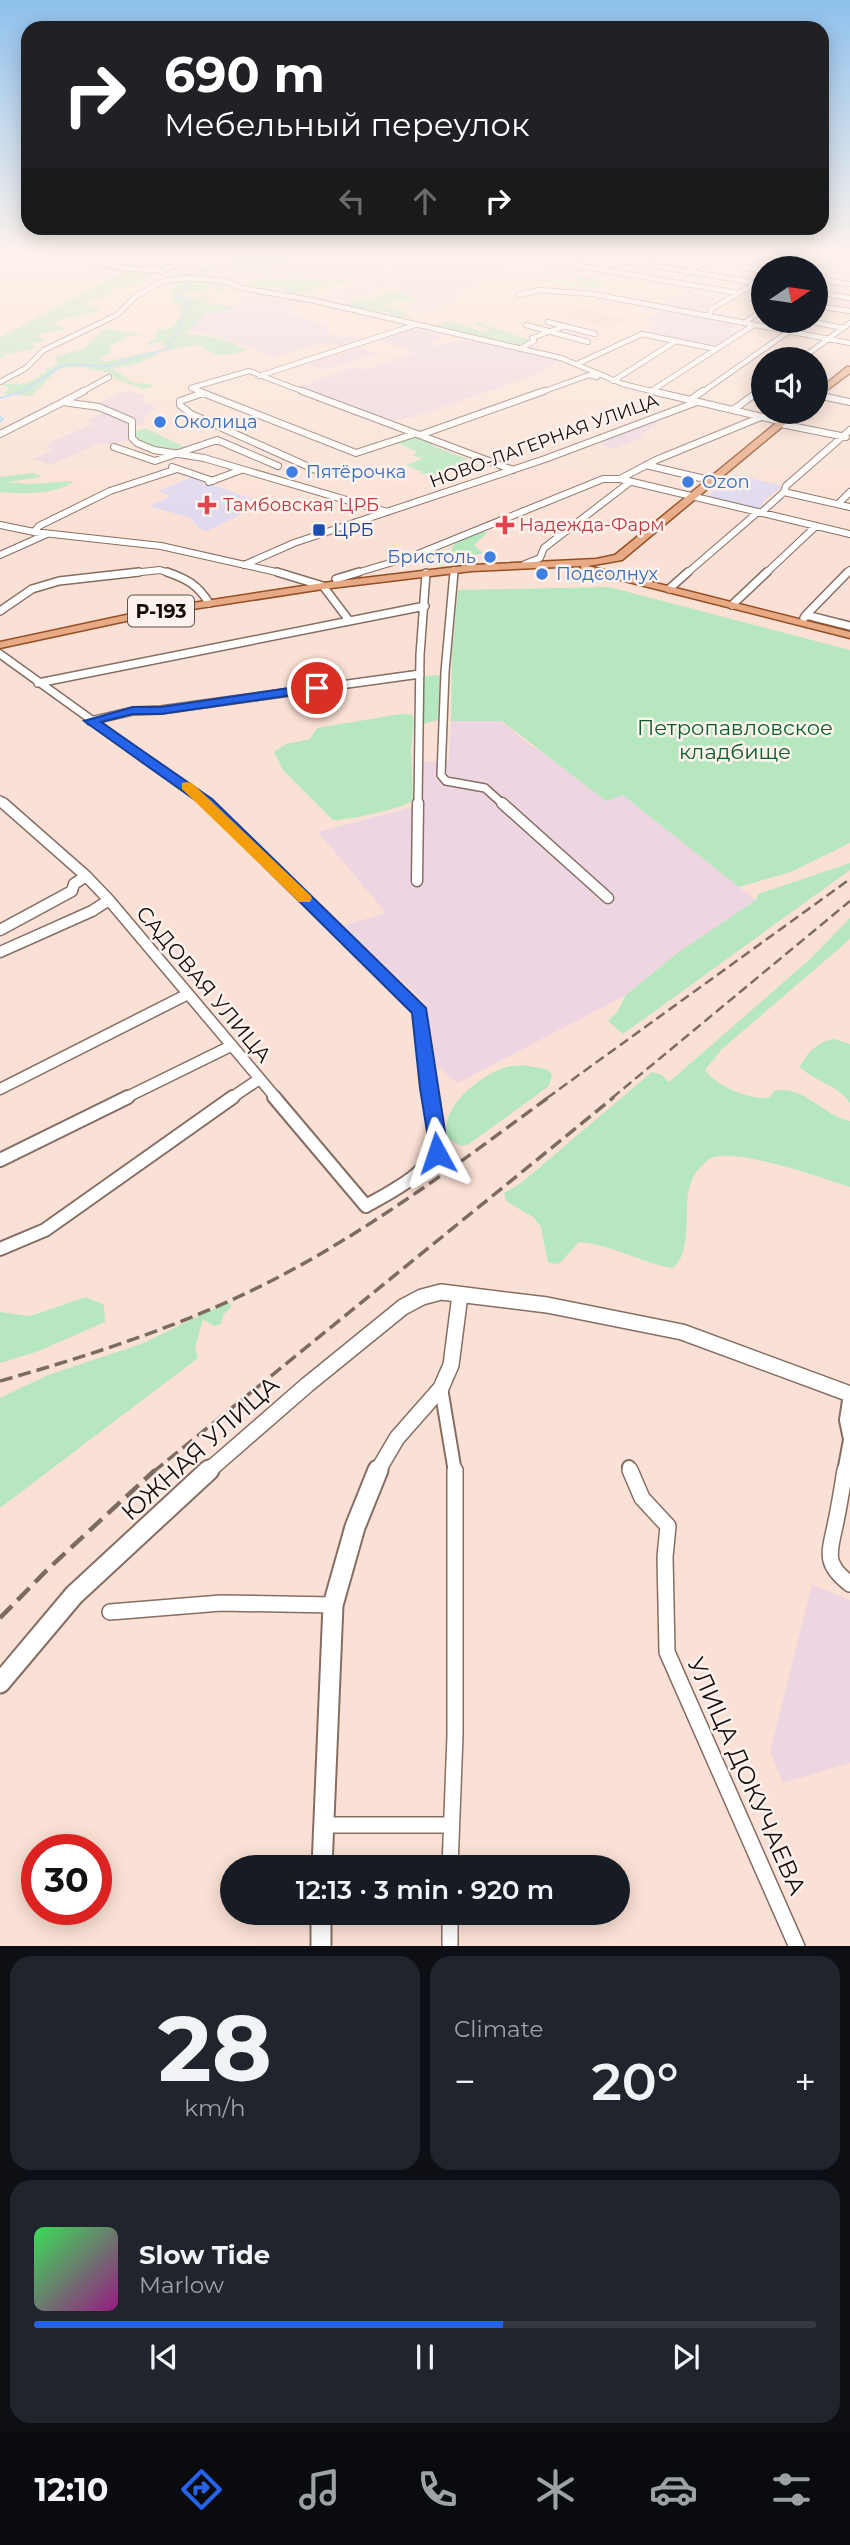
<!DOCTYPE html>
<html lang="en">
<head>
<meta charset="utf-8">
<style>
  :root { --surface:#171b24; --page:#20242c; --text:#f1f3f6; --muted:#9ea1a6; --line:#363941; --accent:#2563eb }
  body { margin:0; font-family:Montserrat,sans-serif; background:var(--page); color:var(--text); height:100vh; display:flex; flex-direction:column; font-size:26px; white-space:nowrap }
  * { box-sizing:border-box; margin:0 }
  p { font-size:23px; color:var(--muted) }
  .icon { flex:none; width:38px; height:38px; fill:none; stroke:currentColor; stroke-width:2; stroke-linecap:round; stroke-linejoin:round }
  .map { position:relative; height:1946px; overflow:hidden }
  .panel { display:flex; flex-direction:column; gap:10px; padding:10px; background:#0d0f14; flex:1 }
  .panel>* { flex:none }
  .banner { position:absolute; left:21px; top:21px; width:808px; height:214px; border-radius:21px; box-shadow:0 4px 18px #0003; background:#202124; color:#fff; overflow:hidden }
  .needle { width:46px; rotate:77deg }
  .buttons { position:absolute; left:751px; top:256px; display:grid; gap:14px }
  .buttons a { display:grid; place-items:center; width:77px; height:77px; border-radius:50%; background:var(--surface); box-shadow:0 4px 18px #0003; font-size:35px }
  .speed { position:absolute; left:21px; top:1834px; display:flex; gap:14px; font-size:35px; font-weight:700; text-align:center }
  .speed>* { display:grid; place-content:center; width:91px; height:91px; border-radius:50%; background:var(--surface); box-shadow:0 4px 18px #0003; line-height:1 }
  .speed .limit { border:10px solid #d22; background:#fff; color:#111 }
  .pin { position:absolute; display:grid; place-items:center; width:60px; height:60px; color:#fff; margin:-30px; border:4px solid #fff; border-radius:50%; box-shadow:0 2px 7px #0007 }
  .me { position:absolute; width:77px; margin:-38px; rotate:355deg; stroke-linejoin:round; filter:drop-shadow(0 0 5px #0008) }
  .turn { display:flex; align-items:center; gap:24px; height:147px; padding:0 28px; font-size:32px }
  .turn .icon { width:91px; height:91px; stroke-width:2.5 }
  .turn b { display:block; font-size:49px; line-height:60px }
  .lanes { display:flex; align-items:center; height:66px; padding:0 28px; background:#0003; justify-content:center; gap:35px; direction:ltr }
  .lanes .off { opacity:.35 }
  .big { font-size:52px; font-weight:600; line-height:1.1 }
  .panel .widget { flex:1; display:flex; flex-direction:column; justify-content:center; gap:10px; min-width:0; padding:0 24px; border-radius:21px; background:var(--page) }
  .panel .dial { align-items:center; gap:0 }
  .dial b { font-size:91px; line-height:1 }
  .song { display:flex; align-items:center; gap:21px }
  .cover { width:84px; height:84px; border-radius:10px; background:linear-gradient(135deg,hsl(130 70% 55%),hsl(310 70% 35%)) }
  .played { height:7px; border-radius:4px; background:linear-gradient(90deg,var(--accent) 60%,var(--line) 60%) }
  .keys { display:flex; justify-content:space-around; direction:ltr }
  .heat { display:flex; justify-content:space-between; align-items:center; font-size:38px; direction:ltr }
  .panel .tiles { flex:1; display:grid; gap:10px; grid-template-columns:1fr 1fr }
  .widget:last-child { grid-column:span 2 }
  .trip { position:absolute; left:220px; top:1855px; width:410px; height:70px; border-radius:35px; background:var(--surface); box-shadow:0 4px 18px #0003; font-weight:600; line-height:70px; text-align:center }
  .menu { display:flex; height:112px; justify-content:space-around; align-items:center; background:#090b0e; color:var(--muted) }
  .menu .icon { width:49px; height:49px }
  .menu .on { color:var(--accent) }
  .menu b { font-size:32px; color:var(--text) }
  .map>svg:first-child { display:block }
  .built { fill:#f6d4c5 }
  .industrial { fill:#edd6e1 }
  .medical { fill:#e0d9ef }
  .green { fill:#b6e7be }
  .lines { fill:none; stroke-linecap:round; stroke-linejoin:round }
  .stream { stroke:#a7d2f4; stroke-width:2 }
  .minor-far5-casing { stroke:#856e63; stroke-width:6 }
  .minor-far4-casing { stroke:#856e63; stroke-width:8 }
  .minor-far3-casing { stroke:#856e63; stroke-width:10 }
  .minor-far2-casing { stroke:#856e63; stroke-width:13 }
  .minor-far1-casing { stroke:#856e63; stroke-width:16 }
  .minor-casing { stroke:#856e63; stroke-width:18 }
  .tertiary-far1-casing { stroke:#856e63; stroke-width:18 }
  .tertiary-casing { stroke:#856e63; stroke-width:23 }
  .primary-casing { stroke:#934e24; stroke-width:3 }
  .minor-far5 { stroke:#fff; stroke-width:4.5 }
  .minor-far4 { stroke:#fff; stroke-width:6 }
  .minor-far3 { stroke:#fff; stroke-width:7 }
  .minor-far2 { stroke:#fff; stroke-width:10 }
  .minor-far1 { stroke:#fff; stroke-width:12 }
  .minor { stroke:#fff; stroke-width:15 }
  .tertiary-far1 { stroke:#fff; stroke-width:15 }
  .tertiary { stroke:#fff; stroke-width:19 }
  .primary { fill:#e7aa85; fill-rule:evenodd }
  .rail-far2 { stroke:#7b6b63; stroke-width:2.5; stroke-dasharray:10 5; stroke-linecap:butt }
  .rail-far1 { stroke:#7b6b63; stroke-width:3.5; stroke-dasharray:13 6; stroke-linecap:butt }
  .rail { stroke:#7b6b63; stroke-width:4.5; stroke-dasharray:17 8; stroke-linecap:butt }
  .route { fill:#2563eb; stroke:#184099; stroke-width:2 }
  .slow { fill:#f59e0b }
  .shop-dot { fill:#3f7fe0; stroke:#fdf2ed; stroke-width:2.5 }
  .health-dot { fill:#e0444e; stroke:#fdf2ed; stroke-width:2.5 }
  .transit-dot { fill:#1a4fb4; stroke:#fdf2ed; stroke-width:2.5 }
  .labels { text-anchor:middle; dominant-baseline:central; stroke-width:5; stroke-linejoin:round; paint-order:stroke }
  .far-shop-label { font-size:18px; fill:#366cbe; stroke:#fdf2ed; text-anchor:start }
  .far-street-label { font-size:18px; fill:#160d09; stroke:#fdf2ed }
  .far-health-label { font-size:18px; fill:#be3a42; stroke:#fdf2ed; text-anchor:start }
  .far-transit-label { font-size:18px; fill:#164399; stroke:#fdf2ed; text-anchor:start }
  .shield { fill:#fdf2ed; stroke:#5b524d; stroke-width:2 }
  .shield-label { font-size:19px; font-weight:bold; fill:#160d09 }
  .park-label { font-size:21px; fill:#0c5e2a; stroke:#fdf2ed }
  .street-label { font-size:21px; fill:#160d09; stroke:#fdf2ed }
  .near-street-label { font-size:24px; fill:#160d09; stroke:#fdf2ed }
</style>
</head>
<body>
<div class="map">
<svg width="850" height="1947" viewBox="0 0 850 1947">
  <rect width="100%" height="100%" fill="#fbe1d5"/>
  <path class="built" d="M580,308L612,315L628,321L609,328L560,315Z"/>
  <path class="industrial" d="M309,249H441L480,256L478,260L496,262L502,268L474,279L476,285L457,293L460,298L438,302L444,306L420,314L403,309L427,298L390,286L333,302L319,298L398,271L416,274L418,271L353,258L347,260L386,268L332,278L306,273L281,280L262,276L266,273V268L313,253Z
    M688,291L713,299L723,300L702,312L661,304Z
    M259,293L309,301L281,311L331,328L325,332L342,338L349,335L362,339L341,346L329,342L274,357L217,336L187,329L201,317L239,307L234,304Z
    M669,309L738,324L728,330L739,332L715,348L647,332L657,323L641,320Z
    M412,328L445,337L429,343L437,346L461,339L564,360L524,379L414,417L397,420L391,421L389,418L385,419L295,388L350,368L367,369L416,352L378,340Z
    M361,348L377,353L326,370L307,364Z
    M127,390L142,394L146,397L141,402L157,408L142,417L146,423L133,427L130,438L113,445L101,443L50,465L34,459L53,450L46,448L48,443L93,424L88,420L102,413L101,409L92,406Z
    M652,421L659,424L639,435L644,437L614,449L596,442Z
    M451,721H502L530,745L623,795L756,900L676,954L626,995L458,1083L436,1066L423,1000L342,926L386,913L318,832L423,804L422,762L449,761Z
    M812,1585L850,1600V1763L783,1783L770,1752Z"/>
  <path class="medical" d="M734,474L784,486L764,500L762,505L764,506L759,509L706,497Z
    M191,477L264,503L207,531L198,528L191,518L149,506L171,496L158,491Z"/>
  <path class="green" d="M283,249H308L324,253L303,255L262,271L219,266L230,261H250Z
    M203,268L214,269L201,276L232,286L214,293V290L210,289L222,287L214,285L205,291L187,292L185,296L194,298L213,294L205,302L235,307L219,313L205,314L196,326L184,333L218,338L249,350C225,356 218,360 201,345L163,350L164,344L162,342L140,346L155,339L156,330L171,328L181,316L180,307L172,302L174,299L168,291L177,283H164L182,278L162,271L193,274Z
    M140,270L161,274L141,278L145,282L137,283L138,285L113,289L115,291L107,293L111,296L86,301L101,311L53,322L65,330L38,334L45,341L31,343L36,348L2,355L5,358L0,359V337L125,271Z
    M544,271L608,281L599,283L601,285L592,289L520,276L575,282L579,279Z
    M264,277L280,280L301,277L320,282L358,278L294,295L287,294L284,287L264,288L282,293L243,285Z
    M392,291L409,295L418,301C406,305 394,297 383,306L405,311V314L413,318L404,316L402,318L416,322L382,314L394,315L383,310L377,314L343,305L360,298H376Z
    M448,321L483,332L490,330L472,324L478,323L532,340L522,347L515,346L432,326Z
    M108,329L145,335L129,336L109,346L113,352L100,358L104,362L150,352L160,354L136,364L113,369L134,383L151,384L153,387L143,389L113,378V374L81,367L62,368L54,373L32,396L2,394L10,389L1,384C25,383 24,387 46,372V369L58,365L55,357L83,349L102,331Z
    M145,428L187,448L173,452L138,442L134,432Z
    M413,436L433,443V446L468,459L460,462V466L434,475L420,473L422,472L406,465L422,459L413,455L418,452L394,442L373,450L372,454L368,452L370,450Z
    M33,473L42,477L8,482L30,484L74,481C57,495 21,494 0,492V477Z
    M475,532H488L474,545L483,553L476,555L463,551L441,561L443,567L424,562L425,558L433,553L443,556L451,553L453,545Z
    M609,587L850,650V843L791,872L739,887L623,795L606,801L502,721H451L452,654L458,590Z
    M440,675L438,720L423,724L424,676Z
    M401,714H411L414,719L411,751L413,800C406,808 344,821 333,820L283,770L274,752L286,744L310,739L317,728Z
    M850,863V870L623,1034L608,1021L618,1011L626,995L676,954L756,900L758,894Z
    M850,918V939L722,1049L705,1070C715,1085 752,1102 770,1097L774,1091C803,1084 822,1115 850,1121V1187C824,1179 729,1144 708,1160C690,1174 687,1191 687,1212C686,1232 688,1254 673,1268C641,1263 611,1244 579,1242L559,1264L548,1263L541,1227L533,1217L506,1201L504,1193L521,1183L652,1072L662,1075L669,1082L808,961Z
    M834,1039L850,1044V1103C837,1084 815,1082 800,1067C806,1053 819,1041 834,1039Z
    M523,1065L546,1069L552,1074L549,1086L469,1144L461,1146L448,1139C438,1109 476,1079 501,1069C507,1066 516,1066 523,1065Z
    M86,1297L104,1305L105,1322L36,1352L0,1363V1312L30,1316Z
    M228,1302L232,1306L223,1315L221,1324L214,1326L203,1319L195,1348L198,1358L0,1508V1398L48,1375L141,1344Z"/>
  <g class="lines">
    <path class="stream" d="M190,277C220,260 256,265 286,249
      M0,398L24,391L58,368L69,364L108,366L170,348L168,343L174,338L188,301L177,296L191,281
      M0,416L3,419L0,422"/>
    <defs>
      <path id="minor-far5" d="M49,249C87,261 119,270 159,270
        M480,249L738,293
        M553,249L763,284
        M628,249L668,256L684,249
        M808,249L850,256
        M683,250L754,261
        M782,268L799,257
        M763,271L743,267L766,254L833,265
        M163,273L159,270L244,249
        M686,273L729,249
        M816,276L848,255
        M816,279L850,284
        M816,292L850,298
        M519,295L539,290L593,294L850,343
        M816,306L850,311
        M710,316L711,309L757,283
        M804,320L843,328
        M548,322L595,334
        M744,323L763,310
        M526,325L588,342
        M520,349L534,341L532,338L565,326
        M801,359L850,323
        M577,364L642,334L715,349
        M259,376L415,325
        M613,381L676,341
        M0,382L26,368L44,350L117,315L136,296L163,281L188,278L226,281L241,288L311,300L561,358L623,384L659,393
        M651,391L754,325
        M80,393L109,377
        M203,393L191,388L249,371L307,393
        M539,393L589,375L597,377
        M701,393L788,332
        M757,393L763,388"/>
      <path id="minor-far4" d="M198,391L356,453L414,434
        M302,391L513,470
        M652,391L784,422
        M203,393L180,401V405L191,414L318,471
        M817,395L850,402
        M690,400L703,391
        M63,402L84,391
        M733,410L759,391
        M781,424L846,437
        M0,434L63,402L99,407L132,421V438L137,443L154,450L204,458L387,512
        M420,435L544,391
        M114,447L155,461L217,440L278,466
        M646,465L713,481
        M172,467L213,481
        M620,479L850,534
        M209,482L241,470
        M784,492L850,507
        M838,504L850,492
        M0,525L34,532L161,546L285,574
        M34,532L39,526L110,491L177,469
        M0,555L47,534
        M525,564L540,558L544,548L630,482
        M244,565L294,543L545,459L697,402
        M123,574L160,570L172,574
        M353,574L413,556L603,479H620L656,460L761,417
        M454,574V570
        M686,574L758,512H762L784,492L786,486L850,430
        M765,574L816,526
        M846,574L850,570"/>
      <path id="minor-far3" d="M167,572C187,579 198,585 209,603
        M277,572L323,586L348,619
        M454,572L445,672L441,775L446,781L485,788L504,805
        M336,579L359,572
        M669,589L688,572
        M732,605L767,572
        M0,611L32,589L59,581L139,572
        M806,615L848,572
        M804,618L806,615L850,626
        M0,654L210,805
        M38,683L425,606
        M90,721L133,711L161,710L420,674
        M0,800L5,805
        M418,805L420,655L426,573"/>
      <path id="minor-far2" d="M3,803L86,876L109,900L276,1098
        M208,803L420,1012L430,1098
        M502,803L608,898
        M417,881L418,803
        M0,930L72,891L74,884L86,876
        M0,952L92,911L109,900
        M0,1089L188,994
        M125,1098L231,1046
        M231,1098L258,1080"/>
      <path id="minor-far1" d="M274,1097L366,1206C387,1194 432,1172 437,1146C440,1132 432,1111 430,1097
        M0,1160L128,1097
        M0,1249L45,1230L233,1097
        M441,1388L455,1472
        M850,1394L846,1420L850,1439
        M629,1467L631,1472
        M844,1472L850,1440"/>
      <path id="minor" d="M630,1470L642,1498L668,1526L665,1557L667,1652L797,1947
        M845,1470C842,1489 839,1508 835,1526C829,1554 824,1564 850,1584
        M110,1612L221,1603L333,1605
        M323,1825H450
        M450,1867L455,1736V1470
        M450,1913V1947"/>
      <path id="tertiary-far1" d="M207,1472L307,1385L403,1307L422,1297L441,1292L547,1305L682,1332L850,1394
        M377,1472L397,1438L441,1388L451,1365L460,1295"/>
      <path id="tertiary" d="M0,1683L74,1595L209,1470
        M322,1867L333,1605L355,1527L378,1470
        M321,1913V1947"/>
      <path id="primary" d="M847,367H850V373L816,398V392Z
        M791,411H801L622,560L588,566L850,632V638L581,570V566L472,571L323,589L154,615L0,648V642L154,609L323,583L472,565L596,559L615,555Z"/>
    </defs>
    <use href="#minor-far5" class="minor-far5-casing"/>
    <use href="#minor-far4" class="minor-far4-casing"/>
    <use href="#minor-far3" class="minor-far3-casing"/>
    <use href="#minor-far2" class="minor-far2-casing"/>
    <use href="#minor-far1" class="minor-far1-casing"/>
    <use href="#minor" class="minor-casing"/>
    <use href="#tertiary-far1" class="tertiary-far1-casing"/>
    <use href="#tertiary" class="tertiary-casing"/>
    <use href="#primary" class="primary-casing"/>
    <use href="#minor-far5" class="minor-far5"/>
    <use href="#minor-far4" class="minor-far4"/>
    <use href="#minor-far3" class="minor-far3"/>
    <use href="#minor-far2" class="minor-far2"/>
    <use href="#minor-far1" class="minor-far1"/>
    <use href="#minor" class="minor"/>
    <use href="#tertiary-far1" class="tertiary-far1"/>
    <use href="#tertiary" class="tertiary"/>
    <use href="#primary" class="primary"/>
    <path class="rail-far2" d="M547,1098L850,879
      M612,1098L850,901"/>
    <path class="rail-far1" d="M0,1381C92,1355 184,1325 269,1282C369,1231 459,1163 549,1097
      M153,1472L614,1097"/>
    <path class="rail" d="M0,1618L49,1568L155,1470"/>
  </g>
  <linearGradient id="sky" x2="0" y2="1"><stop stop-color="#8ec0ed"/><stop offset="0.48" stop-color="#fdf2ec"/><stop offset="1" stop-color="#fdf2ec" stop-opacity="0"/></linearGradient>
  <rect width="850" height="522" fill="url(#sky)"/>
  <path class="route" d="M317,684L321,685V691L161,714H133L101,722L212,799L426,1008L447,1144L443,1157H430L428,1153L429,1144L420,1088L412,1013L202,805L84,721L133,707H161Z"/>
  <path class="slow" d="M187,782L192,783L310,895L312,898L310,902H299L182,789V783Z"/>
  <g class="shop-dot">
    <circle cx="160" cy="422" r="7"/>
    <circle cx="292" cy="472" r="7"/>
    <circle cx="688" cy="482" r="7"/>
    <circle cx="490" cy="557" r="7"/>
    <circle cx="542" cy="574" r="7"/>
  </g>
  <g class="health-dot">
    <path d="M203.5 494.5h7v7h7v7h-7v7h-7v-7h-7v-7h7z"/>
    <path d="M501.5 514.5h7v7h7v7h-7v7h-7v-7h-7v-7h7z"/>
  </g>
  <rect class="transit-dot" x="312" y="523" width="14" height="14" rx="3.5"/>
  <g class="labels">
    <g class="far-shop-label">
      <text x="174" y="422">Околица</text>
      <text x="306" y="472">Пятёрочка</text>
      <text x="702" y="482">Ozon</text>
      <text x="476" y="557" text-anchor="end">Бристоль</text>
      <text x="556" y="574">Подсолнух</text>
    </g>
    <g class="far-street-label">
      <text transform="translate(544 441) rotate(-20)">НОВО-ЛАГЕРНАЯ УЛИЦА</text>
    </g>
    <g class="far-health-label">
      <text x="223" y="505">Тамбовская ЦРБ</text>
      <text x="519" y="525">Надежда-Фарм</text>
    </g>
    <g class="far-transit-label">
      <text x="333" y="530">ЦРБ</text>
    </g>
    <rect class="shield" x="128" y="595.5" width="66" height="31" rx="5"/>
    <g class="shield-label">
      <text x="161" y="611">Р-193</text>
    </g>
    <g class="park-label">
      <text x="735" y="727">Петропавловское<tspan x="735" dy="24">кладбище</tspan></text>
    </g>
    <g class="street-label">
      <text transform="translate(204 984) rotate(50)">САДОВАЯ УЛИЦА</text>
    </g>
    <g class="near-street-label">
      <text transform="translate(200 1448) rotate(-42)">ЮЖНАЯ УЛИЦА</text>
      <text transform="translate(747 1776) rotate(66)">УЛИЦА ДОКУЧАЕВА</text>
    </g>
  </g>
</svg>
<div class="buttons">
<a><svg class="needle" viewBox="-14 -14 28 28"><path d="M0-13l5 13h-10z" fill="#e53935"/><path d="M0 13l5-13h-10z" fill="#9ea1a6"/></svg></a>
<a><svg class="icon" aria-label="sound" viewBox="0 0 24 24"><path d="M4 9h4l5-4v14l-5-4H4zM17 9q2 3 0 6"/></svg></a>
</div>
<div class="speed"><div class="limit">30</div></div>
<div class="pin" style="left:317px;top:688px;background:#d93025"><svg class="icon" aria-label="arrive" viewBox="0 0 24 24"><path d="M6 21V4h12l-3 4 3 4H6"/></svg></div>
<svg class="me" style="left:437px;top:1153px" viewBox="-20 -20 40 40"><path d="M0-17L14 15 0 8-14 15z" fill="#2563eb" stroke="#fff" stroke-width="4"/></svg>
<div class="trip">12:13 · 3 min · 920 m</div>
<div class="banner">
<div class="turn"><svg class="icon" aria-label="right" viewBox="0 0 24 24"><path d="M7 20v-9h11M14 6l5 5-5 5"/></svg><div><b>690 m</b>Мебельный переулок</div></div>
<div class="lanes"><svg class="icon off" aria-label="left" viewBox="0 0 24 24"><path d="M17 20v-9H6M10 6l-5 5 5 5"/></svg><svg class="icon off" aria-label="ahead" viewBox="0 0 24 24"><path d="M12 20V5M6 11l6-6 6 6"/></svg><svg class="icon" aria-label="right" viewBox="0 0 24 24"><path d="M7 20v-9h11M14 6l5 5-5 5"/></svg></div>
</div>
</div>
<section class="panel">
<div class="tiles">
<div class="widget dial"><b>28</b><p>km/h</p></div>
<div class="widget"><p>Climate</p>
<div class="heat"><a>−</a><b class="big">20°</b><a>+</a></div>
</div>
<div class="widget">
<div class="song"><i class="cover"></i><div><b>Slow Tide</b><p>Marlow</p></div></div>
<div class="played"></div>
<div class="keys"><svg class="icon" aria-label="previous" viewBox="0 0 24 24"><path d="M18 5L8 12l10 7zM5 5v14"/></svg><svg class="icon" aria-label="pause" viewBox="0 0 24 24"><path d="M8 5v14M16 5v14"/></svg><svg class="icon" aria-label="next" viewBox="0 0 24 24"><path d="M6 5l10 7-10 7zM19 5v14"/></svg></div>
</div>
</div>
</section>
<nav class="menu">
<b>12:10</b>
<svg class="icon on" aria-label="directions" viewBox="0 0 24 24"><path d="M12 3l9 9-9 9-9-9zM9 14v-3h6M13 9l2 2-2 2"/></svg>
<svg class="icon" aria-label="music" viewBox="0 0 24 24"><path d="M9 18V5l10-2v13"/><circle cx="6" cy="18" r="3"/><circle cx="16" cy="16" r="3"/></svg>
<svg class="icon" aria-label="phone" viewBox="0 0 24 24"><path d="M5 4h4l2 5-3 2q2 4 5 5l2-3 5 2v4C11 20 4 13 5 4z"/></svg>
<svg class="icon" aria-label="climate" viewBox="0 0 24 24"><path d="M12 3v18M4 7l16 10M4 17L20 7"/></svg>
<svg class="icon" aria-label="car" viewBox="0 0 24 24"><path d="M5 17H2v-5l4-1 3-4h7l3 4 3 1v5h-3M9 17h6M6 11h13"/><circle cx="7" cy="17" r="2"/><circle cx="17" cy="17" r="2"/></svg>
<svg class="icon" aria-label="filters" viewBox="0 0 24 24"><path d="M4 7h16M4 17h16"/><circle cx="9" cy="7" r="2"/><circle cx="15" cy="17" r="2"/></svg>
</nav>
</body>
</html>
